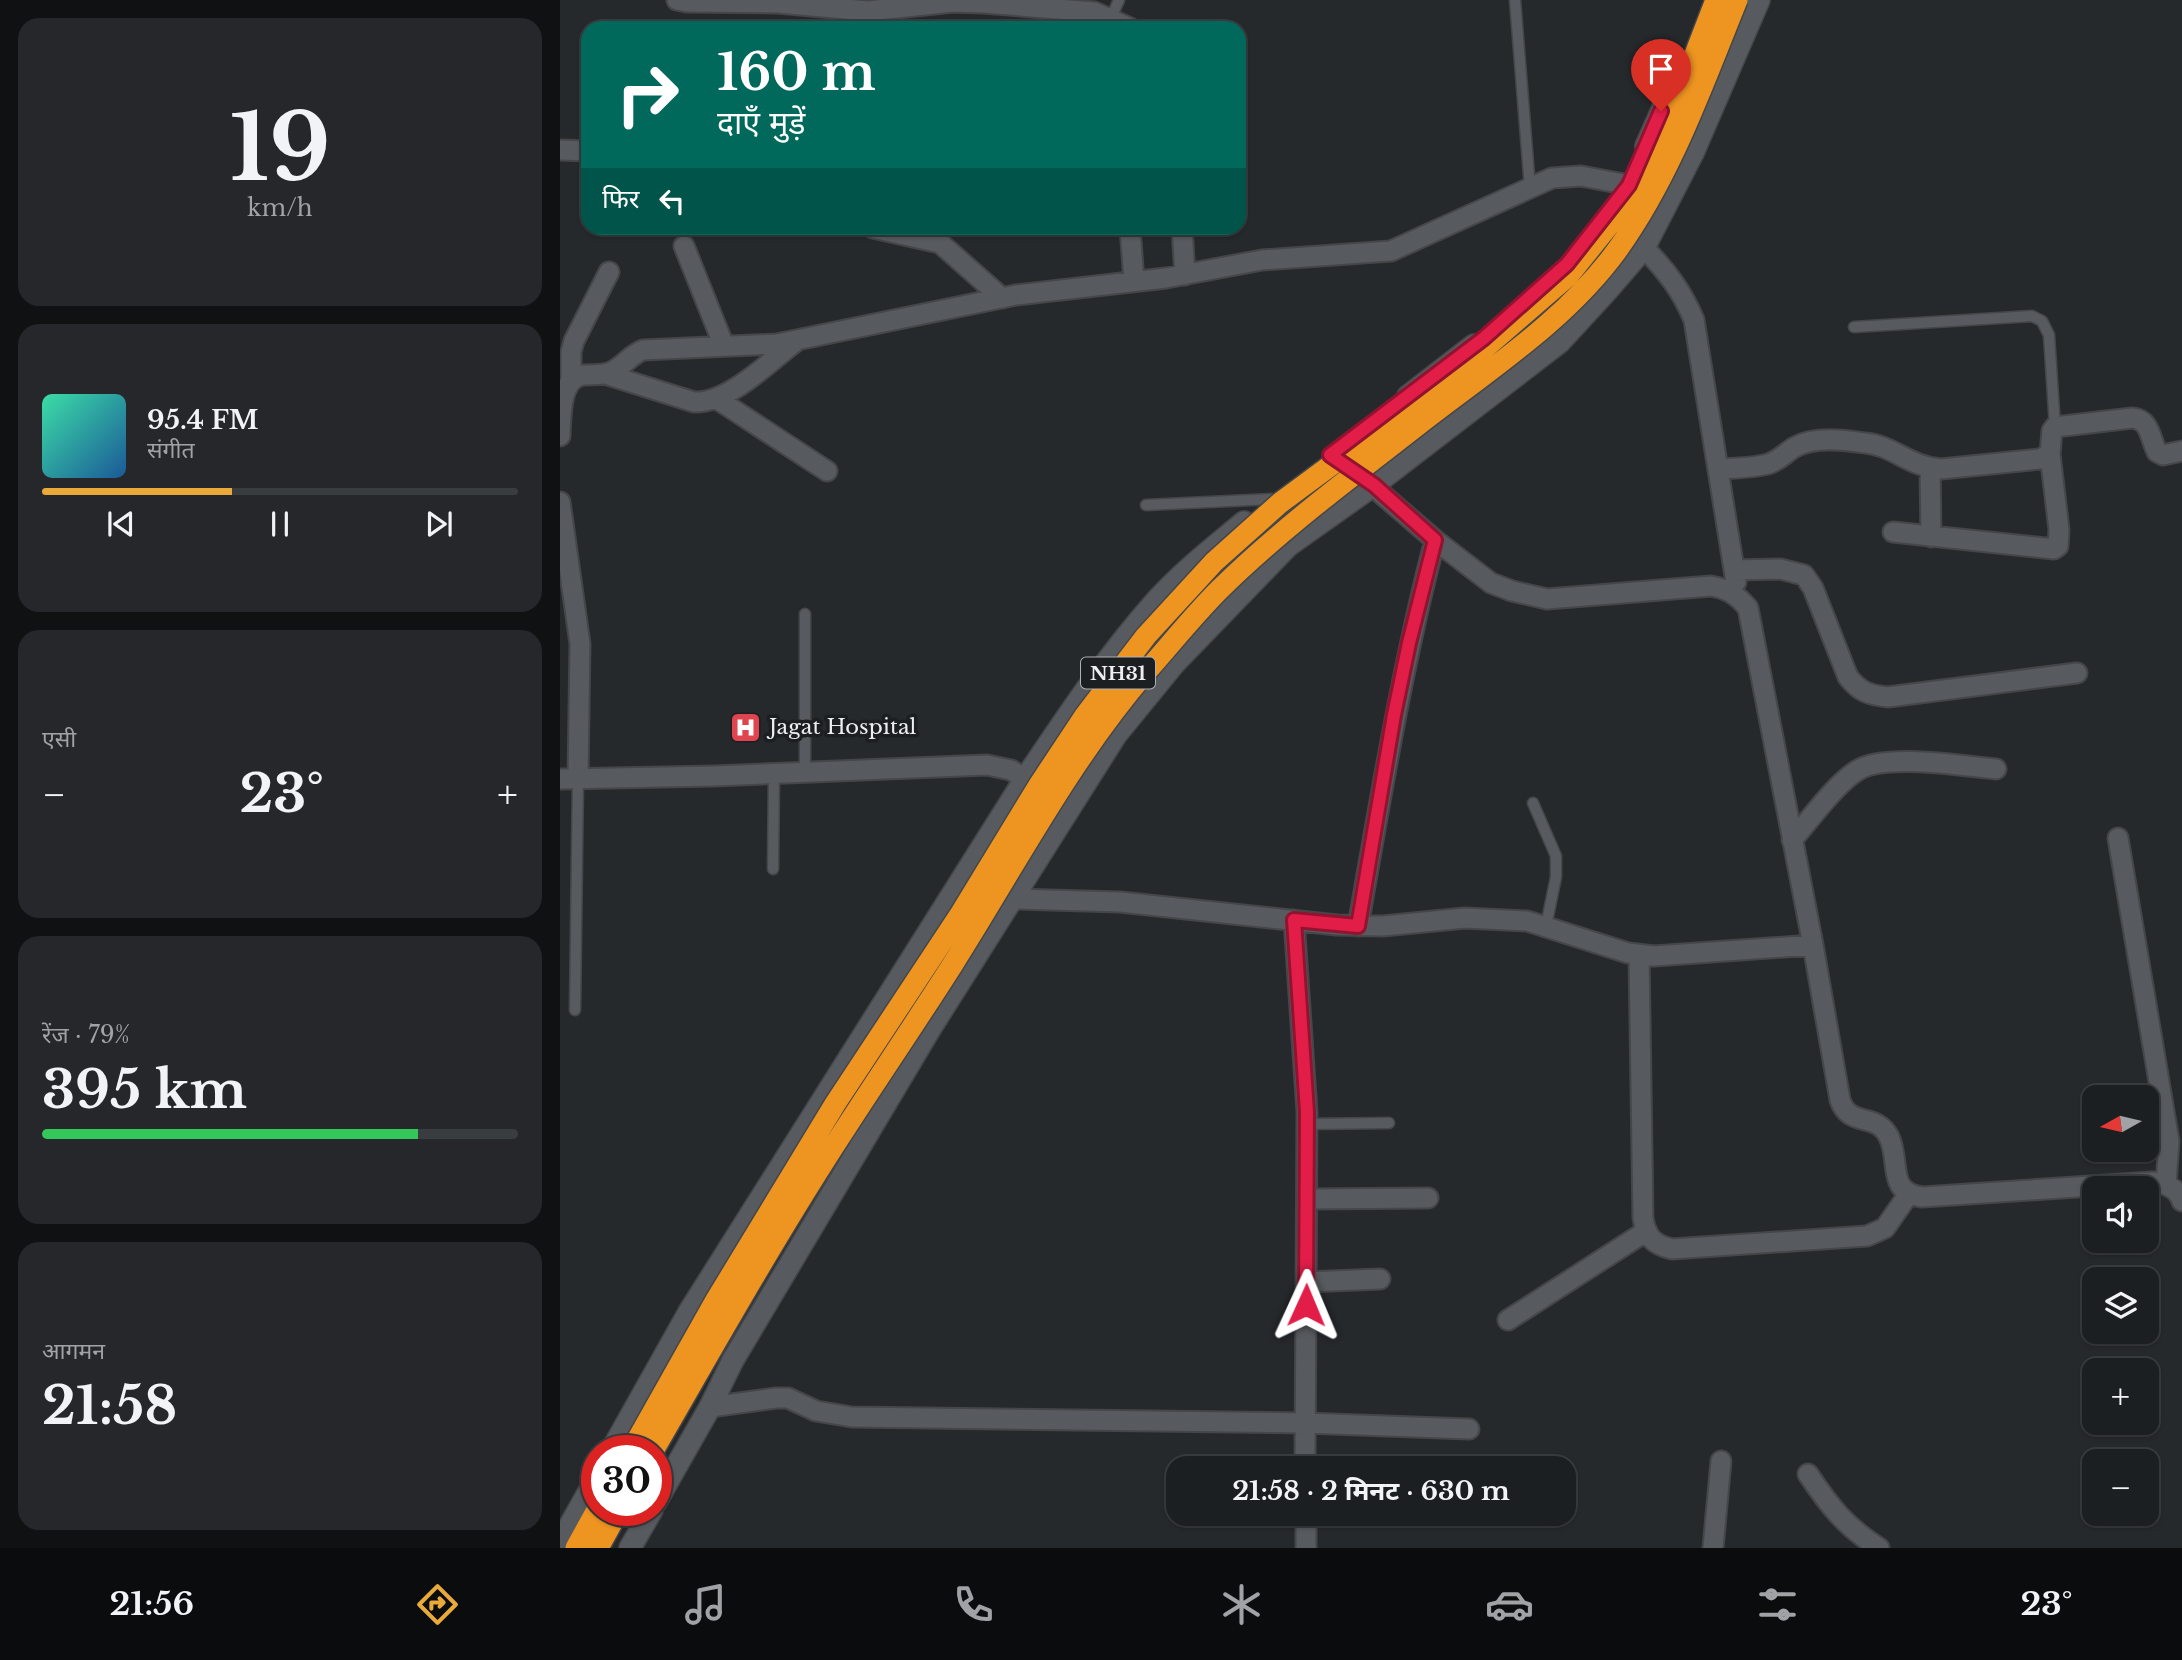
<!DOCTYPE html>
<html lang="hi">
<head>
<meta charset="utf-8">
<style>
  :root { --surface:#1c1f21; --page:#25272a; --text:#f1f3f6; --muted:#a0a2a5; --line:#3a3d3f; --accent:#eaaa39 }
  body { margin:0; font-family:"Libre Baskerville","Noto Sans Devanagari",serif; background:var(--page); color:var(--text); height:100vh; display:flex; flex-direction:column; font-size:26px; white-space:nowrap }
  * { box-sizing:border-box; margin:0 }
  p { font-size:23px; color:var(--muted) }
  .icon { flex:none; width:38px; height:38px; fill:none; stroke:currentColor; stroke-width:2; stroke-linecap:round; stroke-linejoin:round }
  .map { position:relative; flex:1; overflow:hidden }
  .panel { display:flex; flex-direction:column; gap:18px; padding:18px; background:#0f1112; width:560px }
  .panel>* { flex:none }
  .banner { position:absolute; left:21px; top:21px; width:665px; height:214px; border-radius:21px; box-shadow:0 2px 5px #0004,0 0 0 2px var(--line); background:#00695c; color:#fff; overflow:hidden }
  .needle { width:46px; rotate:262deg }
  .tools { position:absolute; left:1522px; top:1085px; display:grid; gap:14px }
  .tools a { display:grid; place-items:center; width:77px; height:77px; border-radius:14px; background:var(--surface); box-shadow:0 2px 5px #0004,0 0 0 2px var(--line); font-size:35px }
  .speed { position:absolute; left:21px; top:1435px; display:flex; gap:14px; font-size:35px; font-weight:700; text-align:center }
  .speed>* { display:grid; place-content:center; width:91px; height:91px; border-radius:50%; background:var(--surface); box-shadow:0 2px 5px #0004,0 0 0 2px var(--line); line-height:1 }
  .speed .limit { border:10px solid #d22; background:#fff; color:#111 }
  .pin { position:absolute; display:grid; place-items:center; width:60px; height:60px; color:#fff; margin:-72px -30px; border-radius:50% 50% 50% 0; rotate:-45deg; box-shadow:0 0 7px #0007 }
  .pin .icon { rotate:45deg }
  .me { position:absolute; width:77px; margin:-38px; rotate:1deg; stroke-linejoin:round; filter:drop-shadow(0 0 5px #0008) }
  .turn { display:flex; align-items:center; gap:24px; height:147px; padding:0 21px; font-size:32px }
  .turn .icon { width:91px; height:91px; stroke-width:2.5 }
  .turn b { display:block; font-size:49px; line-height:60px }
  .then { display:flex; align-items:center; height:66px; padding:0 21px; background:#0003; gap:14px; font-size:26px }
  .big { font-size:52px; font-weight:700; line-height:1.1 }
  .panel .card { flex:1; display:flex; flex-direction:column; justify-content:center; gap:10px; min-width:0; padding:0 24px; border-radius:21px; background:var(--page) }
  .panel .dial { align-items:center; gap:0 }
  .dial b { font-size:91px; line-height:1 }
  .song { display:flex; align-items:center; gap:21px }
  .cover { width:84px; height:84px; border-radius:10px; background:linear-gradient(135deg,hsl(160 70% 55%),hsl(210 70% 35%)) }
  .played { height:7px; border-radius:4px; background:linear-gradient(90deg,var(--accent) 40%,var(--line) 40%) }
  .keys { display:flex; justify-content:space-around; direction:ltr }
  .heat { display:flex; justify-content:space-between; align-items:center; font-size:38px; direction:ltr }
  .charge { height:10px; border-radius:5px; background:linear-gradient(90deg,#34c759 79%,var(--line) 0) }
  .trip { position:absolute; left:606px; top:1456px; width:410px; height:70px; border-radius:21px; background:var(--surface); box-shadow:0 2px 5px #0004,0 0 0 2px var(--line); font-weight:700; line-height:70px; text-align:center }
  .tabs { display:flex; height:112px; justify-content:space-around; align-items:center; background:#0b0c0d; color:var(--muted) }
  .tabs .icon { width:49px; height:49px }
  .tabs .selected { color:var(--accent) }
  .tabs b { font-size:32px; color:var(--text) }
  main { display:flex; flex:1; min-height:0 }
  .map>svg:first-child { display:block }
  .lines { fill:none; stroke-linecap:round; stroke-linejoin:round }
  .lane-casing { stroke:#444649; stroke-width:13 }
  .street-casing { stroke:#444649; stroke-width:23 }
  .secondary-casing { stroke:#444649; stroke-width:24 }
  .highway-casing { stroke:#444649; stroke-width:24 }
  .lane { stroke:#575a5e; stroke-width:10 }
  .street { stroke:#575a5e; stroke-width:19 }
  .secondary { stroke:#575a5e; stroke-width:21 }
  .highway { stroke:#ee9521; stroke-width:21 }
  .highway-bridge-casing { stroke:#444649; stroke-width:24; stroke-linecap:butt }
  .highway-bridge { stroke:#ee9521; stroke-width:21 }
  .route-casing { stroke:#92132f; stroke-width:18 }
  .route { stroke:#e11d48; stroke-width:12 }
  .labels { text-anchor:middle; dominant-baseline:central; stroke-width:7; stroke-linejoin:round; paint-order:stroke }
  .shield { fill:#1c1f22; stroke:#aeb0b2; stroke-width:2 }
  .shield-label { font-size:19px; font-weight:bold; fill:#eceef0 }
  .poi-label { font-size:21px; fill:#eceef0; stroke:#1c1f22; text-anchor:start }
</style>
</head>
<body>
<main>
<section class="panel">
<div class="card dial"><b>19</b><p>km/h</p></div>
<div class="card">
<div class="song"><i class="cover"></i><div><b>95.4 FM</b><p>संगीत</p></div></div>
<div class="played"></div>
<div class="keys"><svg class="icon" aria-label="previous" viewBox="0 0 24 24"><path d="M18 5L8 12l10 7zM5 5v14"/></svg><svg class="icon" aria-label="pause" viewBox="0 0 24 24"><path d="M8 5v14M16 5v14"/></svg><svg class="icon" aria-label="next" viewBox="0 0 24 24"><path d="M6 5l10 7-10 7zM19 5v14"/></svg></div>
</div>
<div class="card"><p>एसी</p>
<div class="heat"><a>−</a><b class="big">23°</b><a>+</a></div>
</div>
<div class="card"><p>रेंज · 79%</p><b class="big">395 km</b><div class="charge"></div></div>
<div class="card"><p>आगमन</p><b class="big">21:58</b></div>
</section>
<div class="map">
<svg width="1622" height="1548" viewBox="0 0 1622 1548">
  <rect width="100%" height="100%" fill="#26292c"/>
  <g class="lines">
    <defs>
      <path id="lane" d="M955,0L970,188
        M551,18L559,0
        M1294,327L1472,316L1482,321L1489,335L1495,427
        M586,505L712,499
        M245,614V772
        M973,803L996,856V877L986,926
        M213,869L214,774
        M15,1010L18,778
        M747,1124L829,1123"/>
      <path id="street" d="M117,0L127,2L218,3L308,11L393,2L424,3L534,12L570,28
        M0,150L28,151
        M313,228L380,243L442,298
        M570,228L574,281
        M622,228L625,275
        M124,246L164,346
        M1084,248C1106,270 1122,291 1134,320L1176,582
        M45,374L134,402C167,404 208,363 234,343
        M11,378V352L14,341L49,272
        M157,399L267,471
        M0,436C1,415 0,378 23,375C33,374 42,376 51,372C64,366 70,355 83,350L217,344L456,295L606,278L702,260L831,251L992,178L1021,176L1069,185
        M1370,468L1371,537
        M1159,469C1175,468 1193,468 1208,464C1219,461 1226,452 1235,447C1254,436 1285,440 1305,443C1333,445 1349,467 1381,469L1480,459L1490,454L1492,431L1495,427L1572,418C1590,419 1590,438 1597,452L1603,455L1622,451
        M802,477L875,540L931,583L952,591L987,599L1151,586C1168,589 1177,595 1188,608L1253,945L1280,1100C1290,1129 1316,1111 1329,1137C1341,1162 1326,1192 1362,1197L1593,1182C1606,1184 1618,1188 1622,1201
        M0,502L20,644L18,778
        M1333,532L1494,549L1498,546L1499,530L1490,454
        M1175,570L1220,569L1244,575L1253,588L1288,677C1300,692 1309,695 1328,697L1517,673
        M0,779L154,776L427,765L451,770L465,779
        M1558,838L1609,1141L1606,1184
        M1232,840C1250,820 1276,783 1298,770C1325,753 1403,766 1436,769
        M452,899L560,902L777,925L823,926L905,918L967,921L1068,953L1094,956L1253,945
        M734,920L747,1112L745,1468
        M798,926C821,796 842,667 875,540
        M1079,955L1083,1218C1086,1237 1094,1245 1112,1249L1307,1236L1325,1228L1348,1195
        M747,1199L868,1198
        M746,1282L820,1279
        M948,1320L1085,1232
        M150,1407L216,1398H228L256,1411L292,1417L744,1423L909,1429
        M1248,1474C1270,1507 1286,1527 1319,1548
        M746,1514V1548
        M1153,1548L1161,1461"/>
      <path id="secondary" d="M1086,146L1117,76
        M848,396L914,345
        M51,1451L129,1312L465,779C506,718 547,656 596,601C622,572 654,547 684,522
        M96,1502L150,1407L173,1360L370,1029L556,735L614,664L728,546L814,485L1000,342L1046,292L1084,248L1133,153L1199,0
        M0,1543L37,1477
        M70,1548L92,1510"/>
      <path id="highway" d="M16,1548L37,1510
        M38,1548L59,1510"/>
    </defs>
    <use href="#lane" class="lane-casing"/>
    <use href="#street" class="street-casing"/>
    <use href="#secondary" class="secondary-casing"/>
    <use href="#highway" class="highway-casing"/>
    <use href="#lane" class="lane"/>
    <use href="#street" class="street"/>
    <use href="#secondary" class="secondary"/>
    <use href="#highway" class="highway"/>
    <defs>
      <path id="highway-bridge" d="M71,1451L156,1300L275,1104L401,913L479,785L524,717L586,636L654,562L720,503L897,372L1008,276L1074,194L1112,114L1156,0
        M93,1451C156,1342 218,1231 287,1126C322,1072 358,1019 393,964C455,866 510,760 586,672C610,645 634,615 659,590C721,529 790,478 858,425C927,371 1006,321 1058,249C1111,175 1143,84 1177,0"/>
    </defs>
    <use href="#highway-bridge" class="highway-bridge-casing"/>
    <use href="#highway-bridge" class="highway-bridge"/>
  </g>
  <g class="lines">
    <defs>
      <path id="route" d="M746,1305L747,1112L734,920L798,926L834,715L849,643L875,540L814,485L770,455L924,338L1007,264L1069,185L1101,111"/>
    </defs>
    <use href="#route" class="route-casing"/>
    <use href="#route" class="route"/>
  </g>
  <defs>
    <symbol id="hospital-square" viewBox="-11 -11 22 22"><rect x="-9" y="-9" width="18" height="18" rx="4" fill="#e0444e" stroke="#1c1f22"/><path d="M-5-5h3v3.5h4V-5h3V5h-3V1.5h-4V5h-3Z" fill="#fff"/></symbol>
  </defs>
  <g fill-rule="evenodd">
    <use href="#hospital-square" x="168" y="710" width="35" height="35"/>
  </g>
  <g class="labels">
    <rect class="shield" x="521" y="657.5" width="74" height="31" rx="5"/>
    <g class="shield-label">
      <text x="558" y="673">NH31</text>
    </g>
    <g class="poi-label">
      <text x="209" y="727">Jagat Hospital</text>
    </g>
  </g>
</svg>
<div class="tools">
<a><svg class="needle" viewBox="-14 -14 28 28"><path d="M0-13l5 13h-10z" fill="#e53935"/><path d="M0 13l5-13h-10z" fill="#a0a2a5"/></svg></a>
<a><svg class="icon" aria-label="sound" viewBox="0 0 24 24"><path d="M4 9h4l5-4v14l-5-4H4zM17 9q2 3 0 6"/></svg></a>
<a><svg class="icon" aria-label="layers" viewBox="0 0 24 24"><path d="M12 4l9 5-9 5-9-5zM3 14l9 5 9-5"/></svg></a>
<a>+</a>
<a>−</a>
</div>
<div class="speed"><div class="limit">30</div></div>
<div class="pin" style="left:1101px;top:111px;background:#d93025"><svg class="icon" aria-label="arrive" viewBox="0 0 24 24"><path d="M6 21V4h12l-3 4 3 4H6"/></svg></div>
<svg class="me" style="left:746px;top:1305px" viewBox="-20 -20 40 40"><path d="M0-17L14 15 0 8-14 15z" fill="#e11d48" stroke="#fff" stroke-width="4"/></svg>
<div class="trip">21:58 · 2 मिनट · 630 m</div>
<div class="banner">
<div class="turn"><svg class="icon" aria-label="right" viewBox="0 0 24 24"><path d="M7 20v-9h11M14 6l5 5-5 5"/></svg><div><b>160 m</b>दाएँ मुड़ें</div></div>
<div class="then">फिर<svg class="icon" aria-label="left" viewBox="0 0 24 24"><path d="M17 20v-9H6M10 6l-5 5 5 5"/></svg></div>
</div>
</div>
</main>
<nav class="tabs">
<b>21:56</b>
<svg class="icon selected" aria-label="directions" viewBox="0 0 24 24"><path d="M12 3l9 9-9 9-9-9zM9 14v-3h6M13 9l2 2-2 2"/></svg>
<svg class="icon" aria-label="music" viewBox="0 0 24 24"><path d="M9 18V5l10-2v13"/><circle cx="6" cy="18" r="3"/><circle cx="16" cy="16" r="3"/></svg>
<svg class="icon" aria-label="phone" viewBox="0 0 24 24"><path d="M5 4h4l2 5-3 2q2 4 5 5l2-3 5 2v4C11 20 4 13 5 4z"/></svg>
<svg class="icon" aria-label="climate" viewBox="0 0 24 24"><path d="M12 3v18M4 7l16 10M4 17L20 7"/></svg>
<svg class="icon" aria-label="car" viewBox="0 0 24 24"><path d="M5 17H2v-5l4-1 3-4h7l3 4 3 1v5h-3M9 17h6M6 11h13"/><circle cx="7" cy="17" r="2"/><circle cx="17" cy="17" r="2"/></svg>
<svg class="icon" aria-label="filters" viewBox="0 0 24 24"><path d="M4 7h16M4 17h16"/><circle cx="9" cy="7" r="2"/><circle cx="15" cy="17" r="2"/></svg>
<b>23°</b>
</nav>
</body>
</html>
